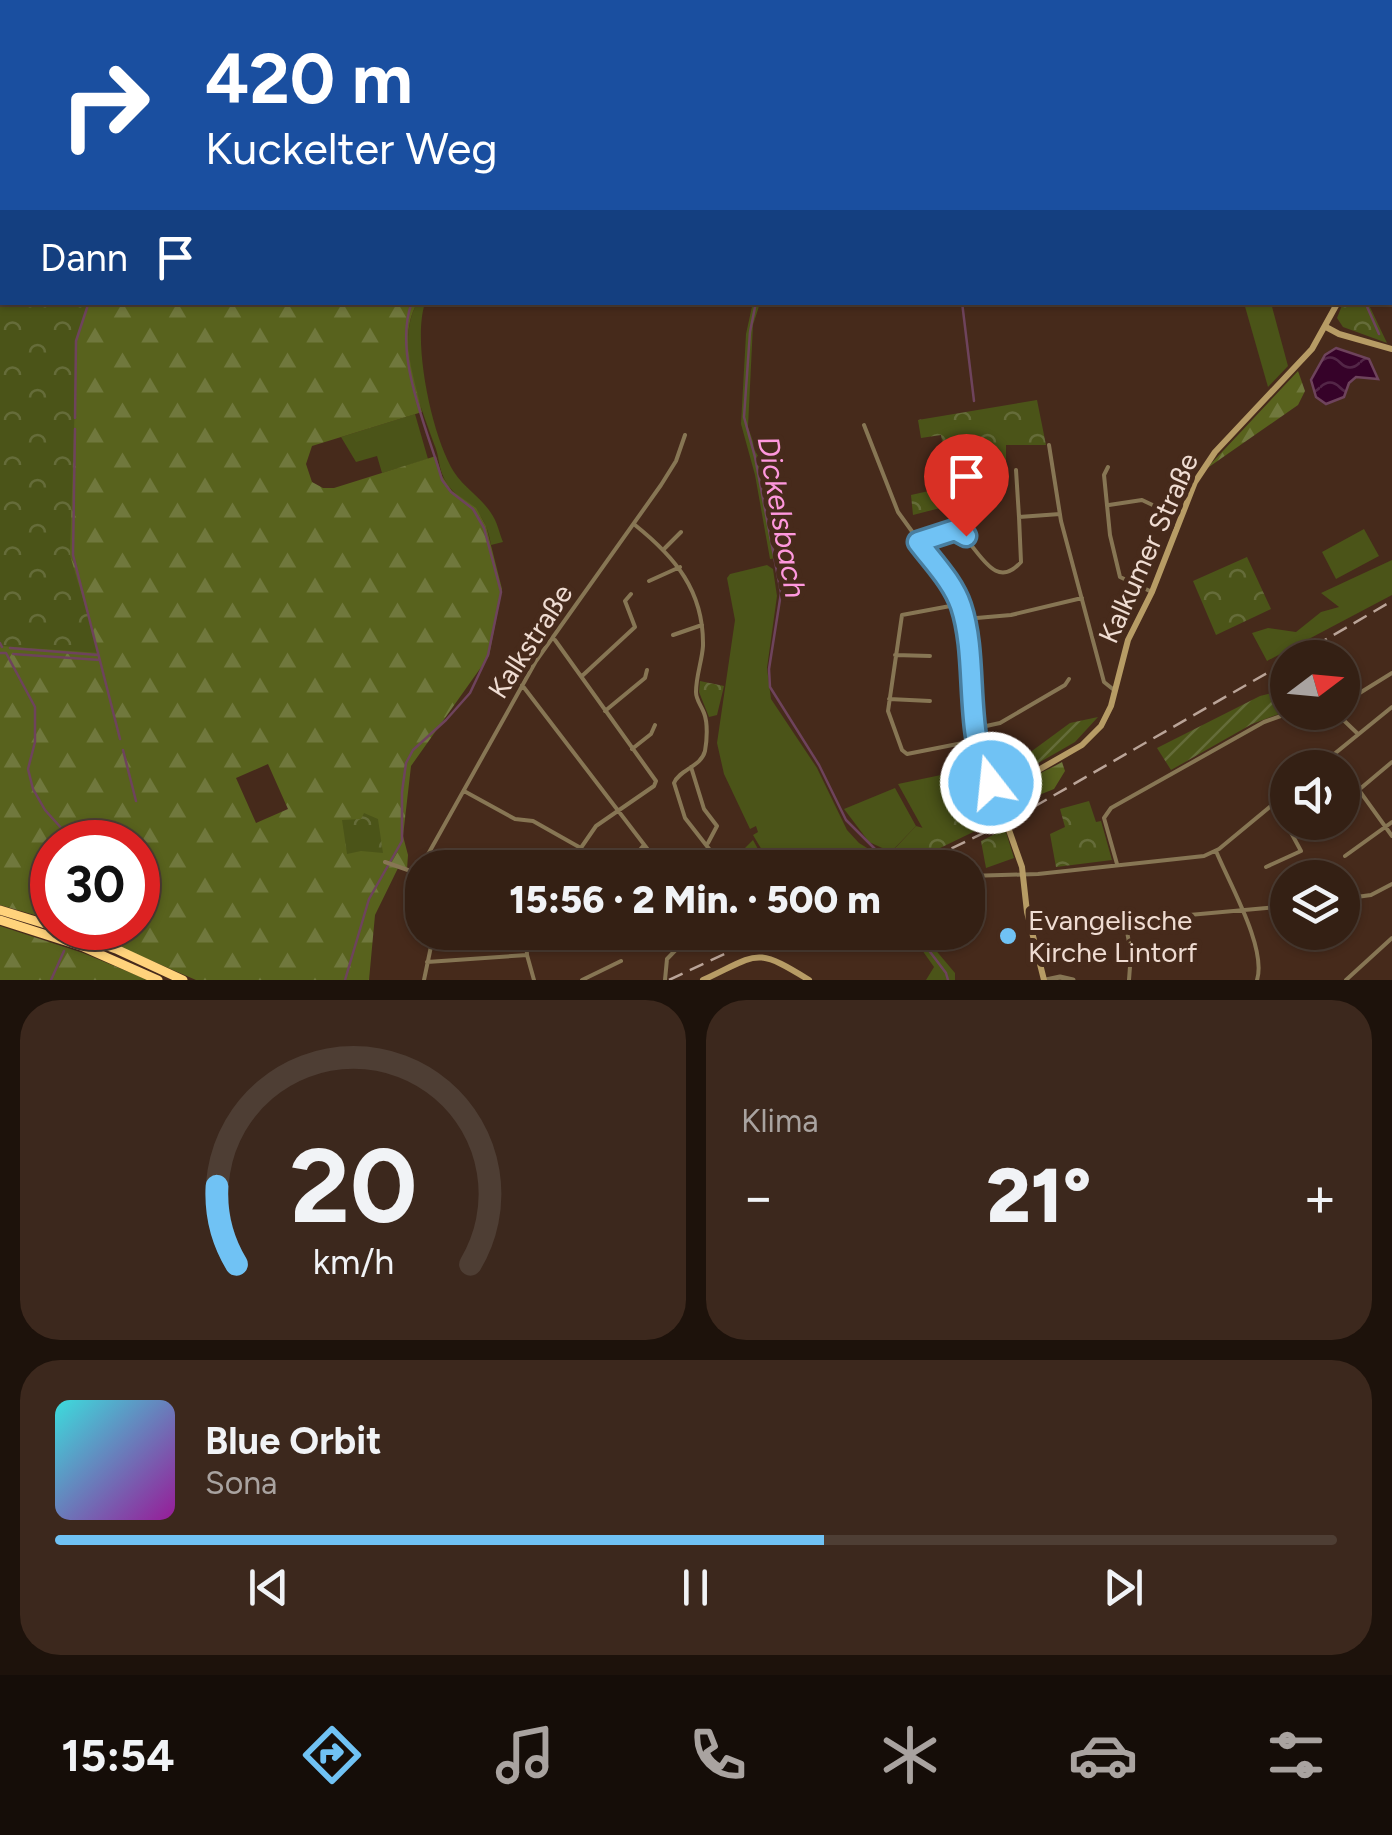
<!DOCTYPE html>
<html lang="de">
<head>
<meta charset="utf-8">
<style>
  :root { --surface:#342014; --page:#3c281d; --text:#f1f3f6; --muted:#a9a3a0; --line:#4e3e34; --accent:#70c2f4 }
  body { margin:0; font-family:Figtree,sans-serif; background:var(--page); color:var(--text); height:100vh; display:flex; flex-direction:column; font-size:38px; white-space:nowrap }
  * { box-sizing:border-box; margin:0 }
  p { font-size:32px; color:var(--muted) }
  .icon { flex:none; width:55px; height:55px; fill:none; stroke:currentColor; stroke-width:2; stroke-linecap:round; stroke-linejoin:round }
  .map { position:relative; height:980px; overflow:hidden }
  .side { display:flex; flex-direction:column; gap:20px; padding:20px; background:#1d120b; flex:1 }
  .side>* { flex:none }
  .banner { position:absolute; left:0px; top:0px; width:1392px; height:305px; box-shadow:0 2px 8px #0004,0 0 0 2px var(--line); background:#1a4fa0; color:#fff; overflow:hidden }
  .needle { width:65px; rotate:74deg }
  .buttons { position:absolute; left:1270px; top:640px; display:grid; gap:20px }
  .buttons a { display:grid; place-items:center; width:90px; height:90px; border-radius:50%; background:var(--surface); box-shadow:0 2px 8px #0004,0 0 0 2px var(--line); font-size:50px }
  .speed { position:absolute; left:30px; top:820px; display:flex; gap:20px; font-size:50px; font-weight:700; text-align:center }
  .speed>* { display:grid; place-content:center; width:130px; height:130px; border-radius:50%; background:var(--surface); box-shadow:0 2px 8px #0004,0 0 0 2px var(--line); line-height:1 }
  .speed .limit { border:15px solid #d22; background:#fff; color:#111 }
  .pin { position:absolute; display:grid; place-items:center; width:85px; height:85px; color:#fff; margin:-102px -42px; border-radius:50% 50% 50% 0; rotate:-45deg; box-shadow:0 0 10px #0007 }
  .pin .icon { rotate:45deg }
  .me { position:absolute; width:110px; margin:-55px; rotate:344deg; stroke-linejoin:round; filter:drop-shadow(0 0 8px #0008) }
  .turn { display:flex; align-items:center; gap:35px; height:210px; padding:0 40px; font-size:45px }
  .turn .icon { width:130px; height:130px; stroke-width:2.5 }
  .turn b { display:block; font-size:70px; line-height:85px }
  .then { display:flex; align-items:center; height:95px; padding:0 40px; background:#0003; gap:20px; font-size:38px }
  .big { font-size:75px; font-weight:800; line-height:1.1 }
  .side .tile { flex:1; display:flex; flex-direction:column; justify-content:center; gap:15px; min-width:0; padding:0 35px; border-radius:40px; background:var(--page) }
  .side .dial { align-items:center; gap:0 }
  .dial svg { height:260px; overflow:visible; fill:none; stroke:var(--line); stroke-width:7; stroke-linecap:round; text-anchor:middle }
  .dial text { fill:var(--text); stroke:none }
  .song { display:flex; align-items:center; gap:30px }
  .cover { width:120px; height:120px; border-radius:15px; background:linear-gradient(135deg,hsl(180 70% 55%),hsl(300 70% 35%)) }
  .played { height:10px; border-radius:5px; background:linear-gradient(90deg,var(--accent) 60%,var(--line) 60%) }
  .keys { display:flex; justify-content:space-around; direction:ltr }
  .heat { display:flex; justify-content:space-between; align-items:center; font-size:55px; direction:ltr }
  .side .tiles { flex:1; display:grid; gap:20px; grid-template-columns:1fr 1fr }
  .tile:last-child { grid-column:span 2 }
  .trip { position:absolute; left:405px; top:850px; width:580px; height:100px; border-radius:40px; background:var(--surface); box-shadow:0 2px 8px #0004,0 0 0 2px var(--line); font-weight:800; line-height:100px; text-align:center }
  .menu { display:flex; height:160px; justify-content:space-around; align-items:center; background:#150d08; color:var(--muted) }
  .menu .icon { width:70px; height:70px }
  .menu .selected { color:var(--accent) }
  .menu b { font-size:45px; color:var(--text) }
  .map>svg:first-child { display:block }
  .grass { fill:#4b5418 }
  .forest { fill:url(#forest-firs); fill-rule:evenodd }
  .park { fill:url(#park-crowns) }
  .garden { fill:url(#garden-furrows) }
  .water { fill:url(#water-waves); stroke:#6e435c; stroke-width:2.5 }
  .lines { fill:none; stroke-linecap:round; stroke-linejoin:round }
  .stream { stroke:#6e435c; stroke-width:2.5 }
  .minor { stroke:#877654; stroke-width:4 }
  .tertiary { stroke:#877654; stroke-width:5 }
  .secondary { stroke:#b79c65; stroke-width:6 }
  .motorway { stroke:#ffd37c; stroke-width:9 }
  .rail { stroke:#baa498; stroke-width:2.5; stroke-dasharray:15 8; stroke-linecap:butt }
  .route-casing { stroke:#497e9f; stroke-width:25 }
  .route { stroke:#70c2f4; stroke-width:18 }
  .poi-dot { fill:#70c2f4; stroke:#462a1b; stroke-width:4 }
  .labels { text-anchor:middle; dominant-baseline:central; stroke-width:10; stroke-linejoin:round; paint-order:stroke }
  .street-label { font-size:28px; fill:#efdcd2; stroke:#462a1b }
  .poi-label { font-size:28px; fill:#efdcd2; stroke:#462a1b; text-anchor:start }
  .water-label { font-size:30px; font-style:italic; fill:#fe98dd; stroke:#462a1b }
</style>
</head>
<body>
<div class="map">
<svg width="1392" height="980" viewBox="0 0 1392 980">
  <defs>
    <pattern id="forest-firs" width="22" height="20" patternUnits="userSpaceOnUse" patternTransform="scale(2.5)"><rect width="22" height="20" fill="#58621d"/><path d="M5 1l3.5 6h-7zM16 11l3.5 6h-7z" fill="#70783d"/></pattern>
    <pattern id="park-crowns" width="20" height="18" patternUnits="userSpaceOnUse" patternTransform="scale(2.5)"><rect width="20" height="18" fill="#4b5418"/><path d="M2 6a3 3 0 1 1 6 0M12 15a3 3 0 1 1 6 0" fill="none" stroke="#656c39"/></pattern>
    <pattern id="garden-furrows" width="10" height="10" patternUnits="userSpaceOnUse" patternTransform="scale(2.5)"><rect width="10" height="10" fill="#4b5418"/><path d="M-1 1l2-2M0 10L10 0M9 11l2-2" fill="none" stroke="#656c39"/></pattern>
    <pattern id="water-waves" width="16" height="10" patternUnits="userSpaceOnUse" patternTransform="scale(2.5)"><rect width="16" height="10" fill="#360229"/><path d="M0 5q4-4 8 0t8 0" fill="none" stroke="#532647"/></pattern>
  </defs>
  <rect width="100%" height="100%" fill="#462a1b"/>
  <path class="grass" d="M753,302L760,303L753,325L748,427L758,456L777,558L770,559L755,475L741,424L746,334Z
    M417,303H425C412,342 432,437 454,472C464,488 481,497 491,513C497,521 499,532 503,542L491,545C484,500 458,507 444,478C439,469 439,458 436,449C421,407 394,345 417,303Z
    M1244,303H1271L1288,366L1268,387Z
    M415,414L428,459L382,473L377,456L356,462L341,437Z
    M1364,529L1379,556L1336,579L1322,552Z
    M1392,560V595L1267,661L1252,633L1268,628L1296,632L1321,612L1339,607L1321,593Z
    M767,565L773,569L777,596L767,668L771,699L817,768L847,830L859,843L885,859L868,867H772L753,835L758,832L756,826L750,829L724,774L717,743L735,620L727,578L730,574Z
    M979,767L990,795L923,829L898,784Z
    M895,788L916,826L891,852L869,842L844,809Z
    M753,840L768,867H728L724,862L732,861Z
    M910,933H925L923,935L955,973V980H926L934,967Z"/>
  <path class="forest" d="M0,0H573L574,2H2V302L417,303C398,337 414,377 422,412L312,446L306,464L312,482L323,488H334L436,456L442,476L452,491L476,508L486,526L502,589L489,656L411,766L403,836L408,855L407,869L399,866L375,915L369,980H196L76,928H138V842H52V920L0,905ZM268,764L288,809L256,823L236,778Z
    M1298,371L1305,391L1298,405L1206,469Z
    M1062,762L1065,771L1054,789L1007,808C1010,784 1043,773 1062,762Z
    M0,926L83,953L148,980H0Z"/>
  <path class="park" d="M0,0H361L2,2V302L90,303L77,337L70,555L99,653L0,646Z
    M1093,0H1392V110L1390,2Z
    M1343,303H1368L1387,343L1343,327L1337,318Z
    M1037,400L1046,445H1006V464L985,463L981,449L944,454L941,435L921,438L918,420Z
    M987,478L991,503L948,506L913,515L911,495Z
    M1247,557L1271,609L1216,635L1193,581Z
    M700,681L724,686L717,715L709,717L699,692Z
    M990,795H996L1000,819L905,865L885,859L916,826L923,828Z
    M1089,801L1096,822L1101,821L1112,860L1056,867L1050,834L1065,827L1060,809Z
    M364,813L378,819L383,853L361,851L347,854L342,820L361,819Z
    M1005,829L1014,858L986,868L981,841Z"/>
  <path class="garden" d="M1287,689V711L1252,724L1171,770L1157,748L1260,696Z
    M1098,717L1075,742L1007,781L996,782L986,766L1021,759L1070,723Z"/>
  <path class="water" d="M1336,348L1369,359L1378,379L1356,377L1349,383L1344,397L1326,404L1316,397L1311,380L1325,355Z"/>
  <g class="lines">
    <path class="stream" d="M29,2L31,0
      M362,2L363,0
      M542,2L544,0
      M1060,2L1061,0
      M1373,2L1380,0
      M0,44L2,41
      M1390,290L1392,289
      M756,302L750,332L744,417L755,457L781,593L769,669L770,687L819,765L846,820L877,851L909,863
      M962,302L974,401
      M1365,302L1379,334
      M75,418L76,341L89,302
      M75,429L73,555L120,739
      M0,643L2,647
      M10,648L98,655
      M0,653H6L35,707V742L28,769L33,789L45,810L72,840
      M13,654L100,660
      M123,750L136,801
      M915,932L946,973L948,980
      M51,980L64,951
      M345,980L369,899L402,841V792L406,763L413,750L446,720L470,693L488,655L501,592L484,528L473,509L451,492L442,480C428,430 392,354 412,302"/>
    <path class="minor" d="M864,425L898,512L955,591L961,604L982,763L991,783L1004,794
      M1049,445L1061,521L1104,682L1114,690
      M1108,467L1104,475L1110,535L1120,577L1152,592
      M1016,470L1019,517
      M1109,505L1142,500L1161,509
      M635,525C675,557 704,591 703,646C702,661 696,676 696,692C696,700 701,705 704,713C708,723 707,740 705,751C701,767 680,769 674,783L685,818L724,868
      M918,541L955,530C977,541 992,595 1021,562L1019,517L1060,514
      M665,548L681,532
      M649,581L680,567
      M961,604L902,615L888,711L902,750L907,754L978,740
      M965,619L1011,615L1082,598
      M673,635L702,625
      M555,640L656,781L654,786L596,826L567,868
      M895,655L930,656
      M582,676L635,627L625,601L631,594
      M522,685L662,868
      M1358,694L1392,673
      M889,699L930,701
      M605,711L645,678L647,670
      M1335,712L1357,733
      M977,728L1000,723L1065,685L1069,679
      M632,749L651,734L655,725
      M1333,754L1392,836
      M691,767L704,809L717,826L708,843
      M1317,768L1392,707
      M464,791L515,819L533,821L579,847
      M1342,804L1392,762
      M1216,851C1229,883 1267,948 1257,980
      M1345,856L1392,822
      M385,862L422,875
      M1117,864L1104,818L1111,808L1264,722L1292,712
      M1266,867L1301,851L1275,803
      M624,868L644,845
      M417,874L536,661L661,485L676,461L685,435
      M968,876L1038,874L1204,856L1219,849L1288,792
      M1342,899L1371,895L1392,884
      M1125,921L1131,953L1129,980
      M1100,927L1134,920L1288,906
      M526,932L527,955L534,980
      M721,932L740,943
      M427,962L527,955
      M424,980L434,932
      M582,980L621,961
      M665,980L667,959L693,932
      M1346,980L1392,938"/>
    <path class="tertiary" d="M1046,980L1060,977L1073,980"/>
    <path class="secondary" d="M1082,0L1085,2
      M1326,327L1339,334L1392,349
      M703,980C759,954 754,946 809,980
      M1044,980L1027,912L1022,867L1003,813L1002,797L1014,784L1082,745L1101,726L1111,706L1128,640L1152,592L1195,482L1215,452L1312,349L1338,302"/>
    <path class="motorway" d="M0,910L52,926
      M0,920L81,946L158,980
      M58,928L116,949L183,980"/>
    <path class="rail" d="M1294,658L1392,601
      M910,868L1011,820L1288,661
      M669,980L771,932"/>
  </g>
  <g class="lines">
    <defs>
      <path id="route" d="M966,536L955,530L918,542C933,562 953,582 961,606C979,660 963,734 991,783"/>
    </defs>
    <use href="#route" class="route-casing"/>
    <use href="#route" class="route"/>
  </g>
  <circle class="poi-dot" cx="1008" cy="936" r="10"/>
  <g class="labels">
    <g class="street-label">
      <text transform="translate(1148 548) rotate(-66)">Kalkumer Straße</text>
      <text transform="translate(530 641) rotate(-57)">Kalkstraße</text>
    </g>
    <g class="poi-label">
      <text x="1028" y="920">Evangelische<tspan x="1028" dy="32">Kirche Lintorf</tspan></text>
    </g>
    <g class="water-label">
      <text transform="translate(782 517) rotate(80)">Dickelsbach</text>
    </g>
  </g>
</svg>
<div class="buttons">
<a><svg class="needle" viewBox="-14 -14 28 28"><path d="M0-13l5 13h-10z" fill="#e53935"/><path d="M0 13l5-13h-10z" fill="#a9a3a0"/></svg></a>
<a><svg class="icon" aria-label="sound" viewBox="0 0 24 24"><path d="M4 9h4l5-4v14l-5-4H4zM17 9q2 3 0 6"/></svg></a>
<a><svg class="icon" aria-label="layers" viewBox="0 0 24 24"><path d="M12 4l9 5-9 5-9-5zM3 14l9 5 9-5"/></svg></a>
</div>
<div class="speed"><div class="limit">30</div></div>
<div class="pin" style="left:966px;top:536px;background:#d93025"><svg class="icon" aria-label="arrive" viewBox="0 0 24 24"><path d="M6 21V4h12l-3 4 3 4H6"/></svg></div>
<svg class="me" style="left:991px;top:783px" viewBox="-20 -20 40 40"><circle r="17" fill="#70c2f4" stroke="#fff" stroke-width="3"/><path d="M0-11L8 9 0 5-8 9z" fill="#fff"/></svg>
<div class="trip">15:56 · 2 Min. · 500 m</div>
<div class="banner">
<div class="turn"><svg class="icon" aria-label="right" viewBox="0 0 24 24"><path d="M7 20v-9h11M14 6l5 5-5 5"/></svg><div><b>420 m</b>Kuckelter Weg</div></div>
<div class="then">Dann<svg class="icon" aria-label="arrive" viewBox="0 0 24 24"><path d="M6 21V4h12l-3 4 3 4H6"/></svg></div>
</div>
</div>
<section class="side">
<div class="tiles">
<div class="tile dial"><svg viewBox="0 0 100 80">
<path d="M14 69A42 42 0 1 1 86 69"/>
<path d="M14 69A42 42 0 0 1 8 45" stroke="#70c2f4"/>
<text x="50" y="56" font-size="32" font-weight="700">20</text>
<text x="50" y="72" font-size="11">km/h</text>
</svg></div>
<div class="tile"><p>Klima</p>
<div class="heat"><a>−</a><b class="big">21°</b><a>+</a></div>
</div>
<div class="tile">
<div class="song"><i class="cover"></i><div><b>Blue Orbit</b><p>Sona</p></div></div>
<div class="played"></div>
<div class="keys"><svg class="icon" aria-label="previous" viewBox="0 0 24 24"><path d="M18 5L8 12l10 7zM5 5v14"/></svg><svg class="icon" aria-label="pause" viewBox="0 0 24 24"><path d="M8 5v14M16 5v14"/></svg><svg class="icon" aria-label="next" viewBox="0 0 24 24"><path d="M6 5l10 7-10 7zM19 5v14"/></svg></div>
</div>
</div>
</section>
<nav class="menu">
<b>15:54</b>
<svg class="icon selected" aria-label="directions" viewBox="0 0 24 24"><path d="M12 3l9 9-9 9-9-9zM9 14v-3h6M13 9l2 2-2 2"/></svg>
<svg class="icon" aria-label="music" viewBox="0 0 24 24"><path d="M9 18V5l10-2v13"/><circle cx="6" cy="18" r="3"/><circle cx="16" cy="16" r="3"/></svg>
<svg class="icon" aria-label="phone" viewBox="0 0 24 24"><path d="M5 4h4l2 5-3 2q2 4 5 5l2-3 5 2v4C11 20 4 13 5 4z"/></svg>
<svg class="icon" aria-label="climate" viewBox="0 0 24 24"><path d="M12 3v18M4 7l16 10M4 17L20 7"/></svg>
<svg class="icon" aria-label="car" viewBox="0 0 24 24"><path d="M5 17H2v-5l4-1 3-4h7l3 4 3 1v5h-3M9 17h6M6 11h13"/><circle cx="7" cy="17" r="2"/><circle cx="17" cy="17" r="2"/></svg>
<svg class="icon" aria-label="filters" viewBox="0 0 24 24"><path d="M4 7h16M4 17h16"/><circle cx="9" cy="7" r="2"/><circle cx="15" cy="17" r="2"/></svg>
</nav>
</body>
</html>
